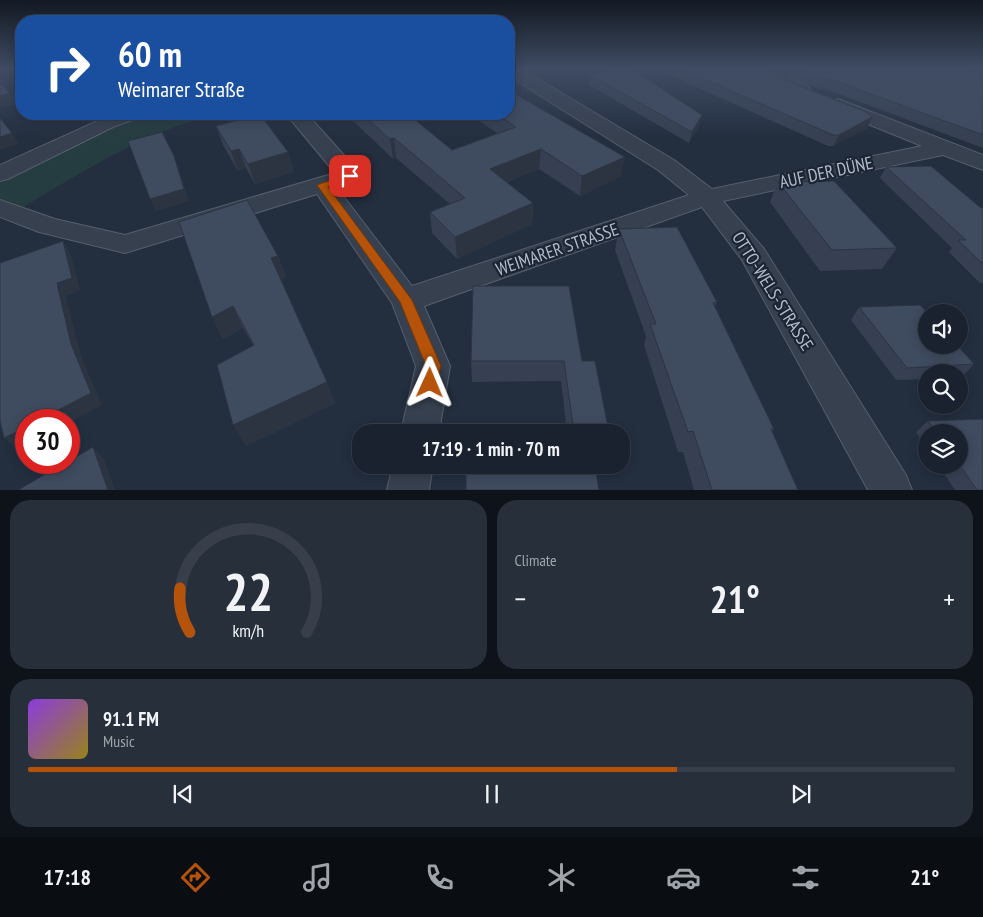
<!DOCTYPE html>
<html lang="en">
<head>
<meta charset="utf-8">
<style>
  :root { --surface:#1a222f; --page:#272f3b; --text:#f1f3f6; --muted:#9fa4aa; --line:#383f4b; --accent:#b45309 }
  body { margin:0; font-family:"PT Sans Narrow",sans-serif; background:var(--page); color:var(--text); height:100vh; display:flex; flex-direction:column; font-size:19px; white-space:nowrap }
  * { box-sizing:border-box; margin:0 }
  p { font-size:16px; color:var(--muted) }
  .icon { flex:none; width:28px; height:28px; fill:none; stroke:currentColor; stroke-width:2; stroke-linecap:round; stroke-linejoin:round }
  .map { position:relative; height:490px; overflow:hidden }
  .drawer { display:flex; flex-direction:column; gap:10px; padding:10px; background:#0e131a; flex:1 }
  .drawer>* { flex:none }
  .top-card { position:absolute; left:15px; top:15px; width:500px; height:105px; border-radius:20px; box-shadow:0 2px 12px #0003,0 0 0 1px var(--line); background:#1a4fa0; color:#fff; overflow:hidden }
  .buttons { position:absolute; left:918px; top:304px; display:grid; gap:10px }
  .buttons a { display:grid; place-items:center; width:50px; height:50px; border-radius:50%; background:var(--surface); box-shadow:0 2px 12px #0003,0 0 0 1px var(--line); font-size:25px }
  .speed { position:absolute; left:15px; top:409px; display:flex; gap:10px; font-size:25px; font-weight:700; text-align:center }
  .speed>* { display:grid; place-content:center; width:65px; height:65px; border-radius:50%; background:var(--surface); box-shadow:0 2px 12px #0003,0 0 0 1px var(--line); line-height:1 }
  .speed .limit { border:8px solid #d22; background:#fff; color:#111 }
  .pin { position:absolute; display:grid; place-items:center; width:42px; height:42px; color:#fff; margin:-21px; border-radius:10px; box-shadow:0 2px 8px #0006 }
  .me { position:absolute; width:55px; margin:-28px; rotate:1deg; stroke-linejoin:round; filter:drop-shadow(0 0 4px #0008) }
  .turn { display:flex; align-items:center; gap:18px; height:105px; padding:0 20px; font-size:22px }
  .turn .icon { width:65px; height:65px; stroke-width:2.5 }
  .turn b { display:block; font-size:35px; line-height:42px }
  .big { font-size:38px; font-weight:700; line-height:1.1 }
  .drawer .widget { flex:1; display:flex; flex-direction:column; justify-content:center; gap:8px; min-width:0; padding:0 18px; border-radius:20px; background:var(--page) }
  .drawer .dial { align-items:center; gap:0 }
  .dial svg { height:130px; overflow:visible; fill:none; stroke:var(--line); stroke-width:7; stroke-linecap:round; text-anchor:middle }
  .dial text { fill:var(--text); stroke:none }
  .song { display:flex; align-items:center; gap:15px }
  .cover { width:60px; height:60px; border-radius:8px; background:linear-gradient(135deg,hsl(270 70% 55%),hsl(50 70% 35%)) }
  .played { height:5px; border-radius:2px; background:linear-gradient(90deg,var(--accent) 70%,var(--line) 70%) }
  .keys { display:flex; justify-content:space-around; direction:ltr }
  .heat { display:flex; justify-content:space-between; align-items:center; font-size:28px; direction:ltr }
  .drawer .tiles { flex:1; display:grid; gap:10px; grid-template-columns:1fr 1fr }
  .widget:last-child { grid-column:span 2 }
  .trip { position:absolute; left:352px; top:424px; width:278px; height:50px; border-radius:20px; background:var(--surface); box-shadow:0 2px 12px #0003,0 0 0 1px var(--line); font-weight:700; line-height:50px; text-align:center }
  .menu { display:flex; height:80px; justify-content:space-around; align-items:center; background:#0a0e13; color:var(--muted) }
  .menu .icon { width:35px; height:35px }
  .menu .selected { color:var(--accent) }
  .menu b { font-size:22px; color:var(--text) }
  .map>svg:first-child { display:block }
  .green { fill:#253c40 }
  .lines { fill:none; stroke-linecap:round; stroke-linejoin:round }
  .minor-casing { stroke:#555e6d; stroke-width:2 }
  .minor { fill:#37404f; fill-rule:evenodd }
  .wall { fill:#364052 }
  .shaded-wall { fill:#2c3442 }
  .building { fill:#3f4b5f; stroke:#2c3442 }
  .route { fill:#b45309; stroke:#753606 }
  .labels { text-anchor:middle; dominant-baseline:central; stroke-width:4.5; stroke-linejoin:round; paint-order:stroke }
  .street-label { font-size:18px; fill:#b3bbca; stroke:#1c2534 }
</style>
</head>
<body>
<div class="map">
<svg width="983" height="490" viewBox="0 0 983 490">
  <rect width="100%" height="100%" fill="#232e3f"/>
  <path class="green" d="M131,114H219C144,130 79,175 13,213L0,208V174L106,123Z"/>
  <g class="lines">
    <defs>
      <path id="minor" d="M509,69H521L674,160L712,189L922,146L831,109L828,105L831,101L838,99L983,155V170L943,155L723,201L764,249L906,475L912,490H868L742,260L702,207L424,306L450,366L439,432H401L416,366L392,303L317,194L125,253L39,232L0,217V200L55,219L125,235L335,173L286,114H307L358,171L362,176L358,181L337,188L412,286L689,195L658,170L509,76Z
        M775,69H799L796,73L786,77L807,85L810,89L807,93L801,94L795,93L764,81L761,77L764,73Z
        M113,114H141L138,118L113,127L8,179L0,181V165Z
        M393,465H433L429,490H387Z"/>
    </defs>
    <use href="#minor" class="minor-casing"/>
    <use href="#minor" class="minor"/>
  </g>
  <path class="wall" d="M656,69H773H768L766,71L767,73L872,117L867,128L833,146H828Z
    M793,69H964L983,74V148L823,88L822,90L790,77Z
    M973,69H983V72Z
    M590,75L699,126L689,143L589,85Z
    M518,93V96L621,176L580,196L539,169L507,182L533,203L532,224L457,259L432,233L430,212L450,204L396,158L393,159L348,116L347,114H408L452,150L497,133L469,114H509Z
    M216,126L288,152L294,172L255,184L246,168L238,171L223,145Z
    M886,167L981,208L983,207V283H980L949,252L952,248L880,178Z
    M778,182L897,248L882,269L820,271L770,202Z
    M619,229L717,302L715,306L774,429L772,432L798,490H694L683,452H678L644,345L646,336L615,250Z
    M278,256L286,277L281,279L335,403L246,446L253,345L243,328L223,339L212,317Z
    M859,307L974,364L962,377H959V372H926V379L896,380L851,320Z
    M471,361H582L609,432H567L561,381L472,382Z
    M983,419V490H955L938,465H959V432H926V448L916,432L928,421Z"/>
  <path class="shaded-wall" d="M0,73L3,77L2,89L0,86Z
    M10,93L17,103L0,108V96Z
    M702,115L699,126L689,143L692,132Z
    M872,117L867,128L833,146L839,135Z
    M12,133L19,144L0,150V137Z
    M394,138L396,158L393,159L390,139Z
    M239,149L246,168L238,171L231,151Z
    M541,149L539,169L490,190V169Z
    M288,152L294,172L255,184L248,164Z
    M174,156L179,168L189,201L156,211L150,199Z
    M625,157L621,176L580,196L582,176Z
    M533,203L532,224L457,259L455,237Z
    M63,241L71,254L80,290L66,296L81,356L102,405L69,423V420H39L71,344L57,283Z
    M278,256L286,277L279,280L271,258Z
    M233,306L243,328L223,339L212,317Z
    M327,382L335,403L246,446L233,425Z
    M26,427V446L18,450L4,438Z
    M93,447L104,459L115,490H108Z"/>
  <path class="building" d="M608,69H631L702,115L692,132L590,75Z
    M681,69H764L767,73L866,112L872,117L839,135H833Z
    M799,69H964L983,74V135L822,76L827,80Z
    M0,83L10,93L0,96Z
    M509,88L518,93L515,94L625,157L582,176L541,149L490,169L533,203L455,237L430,212L465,198L394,138L390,139L362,114H408L452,150L516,127L496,114H509Z
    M260,114L288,152L248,164L239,149L231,151L216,126Z
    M0,118L12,133L0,137Z
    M162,132L174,156L184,189L150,199L128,141Z
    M931,166L981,208L983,207V264L958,240H966L886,167Z
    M834,181L897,248L832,250L778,182Z
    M247,200L278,256L271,258L327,382L233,425L217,365L254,345L233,306L212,317L179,222Z
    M677,227L717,302L713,303L774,429H771L798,490H712L693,431L688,432L650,324H656L619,229Z
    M63,241L72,278L57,283L71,344L91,393L39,420H26V427L4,438L0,421V263Z
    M473,286H569L582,361H595L609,432H574L564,361H471Z
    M920,305L927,312H926V345H957L974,364L907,368L859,307Z
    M983,419V490H977L959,464V432H936L928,421Z
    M93,447L108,490H18L66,462H69V461Z
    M466,465H595L599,490H466Z"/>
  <linearGradient id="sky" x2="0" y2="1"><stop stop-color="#131923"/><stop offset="0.5" stop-color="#3f4c63"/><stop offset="1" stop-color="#3f4c63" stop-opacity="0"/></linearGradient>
  <rect width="983" height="138" fill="url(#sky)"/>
  <path class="route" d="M350,173L354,176L353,178L328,187L412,300L441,366L435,387L430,389L425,387L423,383L426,366L400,302L317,185Z"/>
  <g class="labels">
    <g class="street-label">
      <text transform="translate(826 172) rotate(-12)">AUF DER DÜNE</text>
      <text transform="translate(557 249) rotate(-19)">WEIMARER STRASSE</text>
      <text transform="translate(773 291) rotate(58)">OTTO-WELS-STRASSE</text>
    </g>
  </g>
</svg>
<div class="buttons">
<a><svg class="icon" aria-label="sound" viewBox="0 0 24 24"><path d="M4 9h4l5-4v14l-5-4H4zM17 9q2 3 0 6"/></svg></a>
<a><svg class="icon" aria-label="search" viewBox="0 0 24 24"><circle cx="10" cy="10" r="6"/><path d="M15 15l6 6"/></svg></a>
<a><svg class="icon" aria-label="layers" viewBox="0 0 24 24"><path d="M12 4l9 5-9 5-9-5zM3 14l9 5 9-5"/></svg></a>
</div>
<div class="speed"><div class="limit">30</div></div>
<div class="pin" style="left:350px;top:176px;background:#d93025"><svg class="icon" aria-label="arrive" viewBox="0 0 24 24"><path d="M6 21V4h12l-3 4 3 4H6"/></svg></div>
<svg class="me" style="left:430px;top:383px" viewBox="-20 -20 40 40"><path d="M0-17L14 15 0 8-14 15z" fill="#b45309" stroke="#fff" stroke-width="4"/></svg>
<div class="trip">17:19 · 1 min · 70 m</div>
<div class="top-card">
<div class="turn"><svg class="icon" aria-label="right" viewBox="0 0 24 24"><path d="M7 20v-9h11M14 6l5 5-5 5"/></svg><div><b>60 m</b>Weimarer Straße</div></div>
</div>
</div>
<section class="drawer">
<div class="tiles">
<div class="widget dial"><svg viewBox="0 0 100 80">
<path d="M14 69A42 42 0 1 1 86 69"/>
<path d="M14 69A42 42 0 0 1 8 42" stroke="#b45309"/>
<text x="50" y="56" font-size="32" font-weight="700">22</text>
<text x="50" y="72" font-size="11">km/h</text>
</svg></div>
<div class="widget"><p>Climate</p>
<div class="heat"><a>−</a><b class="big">21°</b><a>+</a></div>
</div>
<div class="widget">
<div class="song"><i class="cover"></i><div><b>91.1 FM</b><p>Music</p></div></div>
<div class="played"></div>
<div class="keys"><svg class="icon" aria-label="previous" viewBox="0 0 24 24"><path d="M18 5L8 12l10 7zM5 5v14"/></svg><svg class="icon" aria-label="pause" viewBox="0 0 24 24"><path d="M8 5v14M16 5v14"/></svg><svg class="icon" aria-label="next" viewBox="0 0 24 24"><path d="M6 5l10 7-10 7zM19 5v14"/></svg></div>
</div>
</div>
</section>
<nav class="menu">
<b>17:18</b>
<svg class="icon selected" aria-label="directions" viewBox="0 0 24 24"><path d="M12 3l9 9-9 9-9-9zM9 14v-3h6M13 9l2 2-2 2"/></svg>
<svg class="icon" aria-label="music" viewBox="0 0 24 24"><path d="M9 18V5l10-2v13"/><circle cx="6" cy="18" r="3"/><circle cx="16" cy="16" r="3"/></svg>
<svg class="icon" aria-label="phone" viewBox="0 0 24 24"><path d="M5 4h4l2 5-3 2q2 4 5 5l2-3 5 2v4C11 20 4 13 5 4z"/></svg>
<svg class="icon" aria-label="climate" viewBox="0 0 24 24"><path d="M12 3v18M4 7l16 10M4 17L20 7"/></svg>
<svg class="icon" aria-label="car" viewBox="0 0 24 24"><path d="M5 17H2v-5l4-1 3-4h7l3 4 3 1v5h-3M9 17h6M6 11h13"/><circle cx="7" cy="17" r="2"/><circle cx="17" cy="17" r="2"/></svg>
<svg class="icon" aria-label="filters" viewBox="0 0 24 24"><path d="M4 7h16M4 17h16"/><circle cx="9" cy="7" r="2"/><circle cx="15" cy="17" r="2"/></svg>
<b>21°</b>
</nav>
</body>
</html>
